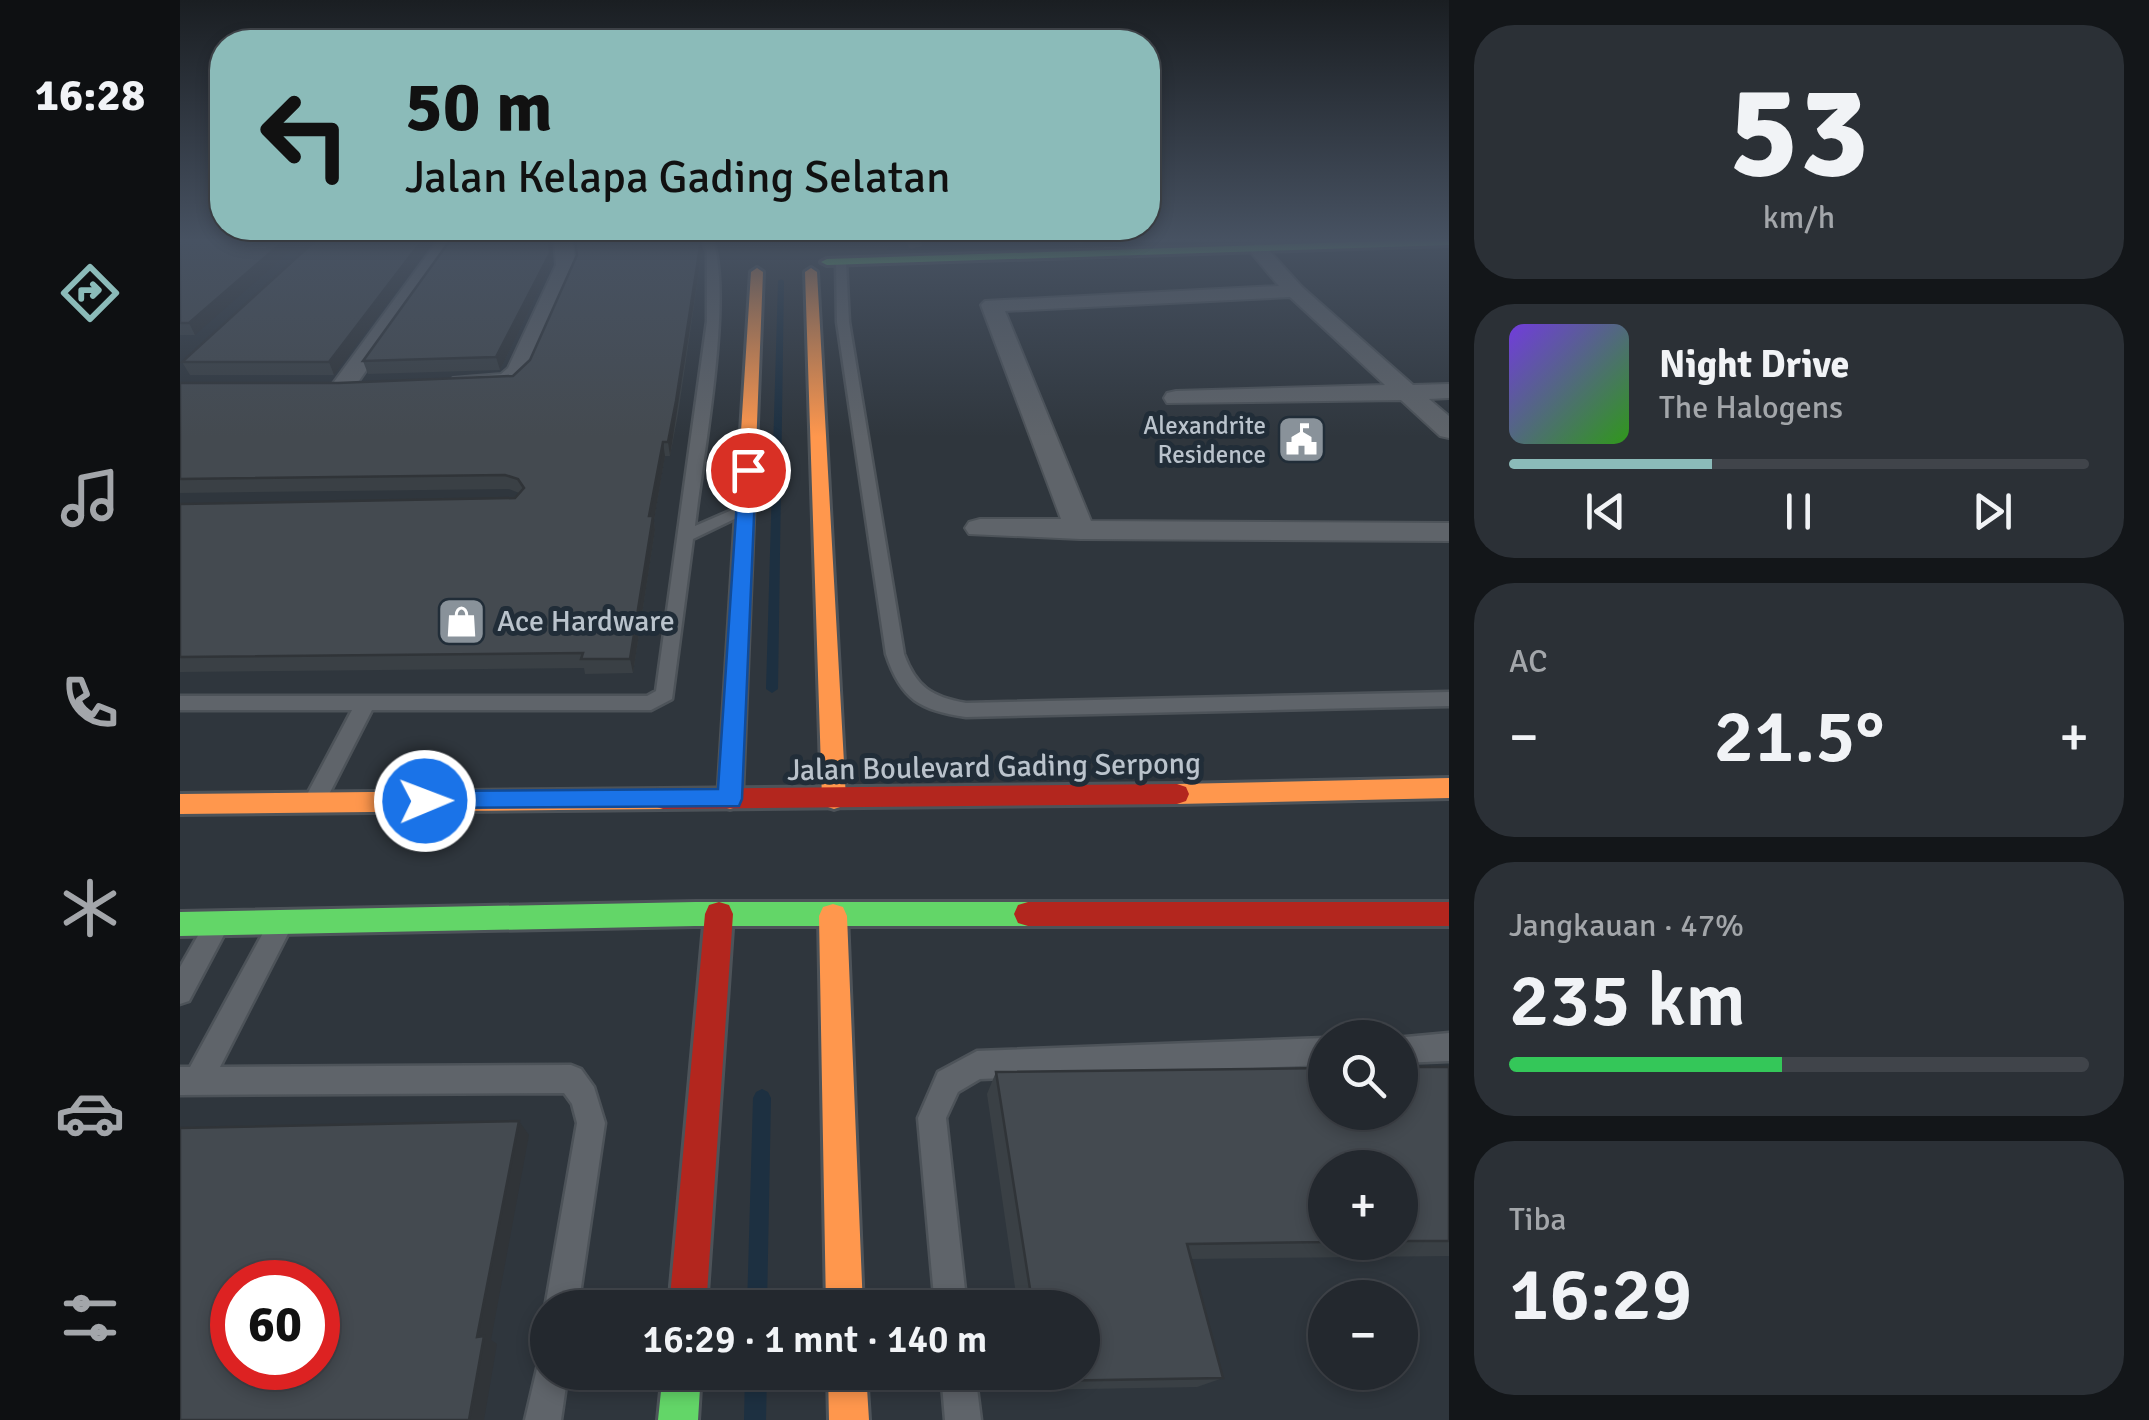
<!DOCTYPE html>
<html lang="id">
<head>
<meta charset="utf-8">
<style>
  :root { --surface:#23282e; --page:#2b3036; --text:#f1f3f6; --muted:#a3a6aa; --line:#40444a; --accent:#8bbbb9 }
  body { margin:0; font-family:Signika,sans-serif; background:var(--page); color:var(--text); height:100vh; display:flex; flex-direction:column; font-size:38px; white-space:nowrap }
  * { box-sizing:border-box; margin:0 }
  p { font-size:32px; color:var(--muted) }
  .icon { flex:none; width:55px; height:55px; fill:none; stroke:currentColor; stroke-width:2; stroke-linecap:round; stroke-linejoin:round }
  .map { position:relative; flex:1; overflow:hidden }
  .side { display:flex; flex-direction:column; gap:25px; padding:25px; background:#131619; width:700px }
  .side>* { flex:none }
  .hud { position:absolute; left:30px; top:30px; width:950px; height:210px; border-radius:40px; box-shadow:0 5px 15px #0003,0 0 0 2px var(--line); background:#8bbbb9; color:#111; overflow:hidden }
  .tools { position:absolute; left:1128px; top:1020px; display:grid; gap:20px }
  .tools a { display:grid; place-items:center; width:110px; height:110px; border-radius:50%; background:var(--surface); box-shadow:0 5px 15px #0003,0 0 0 2px var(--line); font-size:50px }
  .speed { position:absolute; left:30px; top:1260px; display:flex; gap:20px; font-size:50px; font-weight:700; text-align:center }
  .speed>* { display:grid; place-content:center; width:130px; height:130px; border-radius:50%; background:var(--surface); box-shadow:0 5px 15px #0003,0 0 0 2px var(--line); line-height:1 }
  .speed .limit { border:15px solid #d22; background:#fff; color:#111 }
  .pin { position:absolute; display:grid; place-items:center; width:85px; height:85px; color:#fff; margin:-42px; border:5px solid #fff; border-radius:50%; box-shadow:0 2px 10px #0007 }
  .me { position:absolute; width:110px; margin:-55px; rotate:89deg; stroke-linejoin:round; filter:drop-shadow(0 0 8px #0008) }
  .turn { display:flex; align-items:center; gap:35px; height:210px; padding:0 30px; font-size:45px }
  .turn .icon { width:130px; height:130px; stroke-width:2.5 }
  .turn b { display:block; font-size:70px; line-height:85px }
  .big { font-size:75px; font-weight:600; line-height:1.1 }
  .side .card { flex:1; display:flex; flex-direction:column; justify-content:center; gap:15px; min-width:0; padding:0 35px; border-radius:40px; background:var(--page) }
  .side .dial { align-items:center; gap:0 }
  .dial b { font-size:130px; line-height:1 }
  .song { display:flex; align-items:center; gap:30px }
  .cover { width:120px; height:120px; border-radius:15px; background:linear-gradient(135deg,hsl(260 70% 55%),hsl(110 70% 35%)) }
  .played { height:10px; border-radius:5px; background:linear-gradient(90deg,var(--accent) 35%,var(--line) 35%) }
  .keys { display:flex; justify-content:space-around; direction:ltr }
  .heat { display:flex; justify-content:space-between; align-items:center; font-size:55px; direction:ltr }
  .charge { height:15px; border-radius:8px; background:linear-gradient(90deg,#34c759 47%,var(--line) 0) }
  .trip { position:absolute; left:350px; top:1290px; width:570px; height:100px; border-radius:50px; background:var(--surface); box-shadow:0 5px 15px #0003,0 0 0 2px var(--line); font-weight:600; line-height:100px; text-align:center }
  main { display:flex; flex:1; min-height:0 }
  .dock { display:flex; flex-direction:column; width:180px; justify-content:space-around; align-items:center; background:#0e1012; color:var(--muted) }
  .dock .icon { width:70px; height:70px }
  .dock .on { color:var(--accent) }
  .dock b { font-size:45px; color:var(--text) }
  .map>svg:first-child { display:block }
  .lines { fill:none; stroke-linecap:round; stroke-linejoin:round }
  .stream { fill:#1d3041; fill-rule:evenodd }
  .lane-casing { stroke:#4d5359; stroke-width:5 }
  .street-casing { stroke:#4d5359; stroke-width:4 }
  .fast-casing { stroke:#4d5359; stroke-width:6 }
  .slow-casing { stroke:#4d5359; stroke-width:6 }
  .jam-casing { stroke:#4d5359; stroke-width:6 }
  .lane { fill:#5f646a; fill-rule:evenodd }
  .street { fill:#5f646a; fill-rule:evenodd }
  .fast { fill:#63d668; fill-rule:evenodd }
  .slow { fill:#ff974d; fill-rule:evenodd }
  .jam { fill:#b3261e; fill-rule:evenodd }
  .wall { fill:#3a4045; fill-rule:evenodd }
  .shaded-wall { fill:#303438 }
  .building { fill:#444a50; stroke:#303438; stroke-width:2.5; fill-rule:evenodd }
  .route { fill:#1a73e8; stroke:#114b97; stroke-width:2.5 }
  .labels { text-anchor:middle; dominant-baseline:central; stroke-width:10; stroke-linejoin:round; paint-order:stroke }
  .far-poi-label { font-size:25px; fill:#bac3cc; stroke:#212d38; text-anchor:end }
  .poi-label { font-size:30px; fill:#bac3cc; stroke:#212d38; text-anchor:start }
  .street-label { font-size:30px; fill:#bac3cc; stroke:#212d38 }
</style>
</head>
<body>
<main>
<nav class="dock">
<b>16:28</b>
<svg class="icon on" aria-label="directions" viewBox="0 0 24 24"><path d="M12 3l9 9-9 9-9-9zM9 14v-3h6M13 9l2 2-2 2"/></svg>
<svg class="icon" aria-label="music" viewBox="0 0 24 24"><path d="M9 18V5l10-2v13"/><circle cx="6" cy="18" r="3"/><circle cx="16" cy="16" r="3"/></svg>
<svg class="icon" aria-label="phone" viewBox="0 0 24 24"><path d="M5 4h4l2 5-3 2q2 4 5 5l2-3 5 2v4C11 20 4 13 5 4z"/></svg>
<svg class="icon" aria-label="climate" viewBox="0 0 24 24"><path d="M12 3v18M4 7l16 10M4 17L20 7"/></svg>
<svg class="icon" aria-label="car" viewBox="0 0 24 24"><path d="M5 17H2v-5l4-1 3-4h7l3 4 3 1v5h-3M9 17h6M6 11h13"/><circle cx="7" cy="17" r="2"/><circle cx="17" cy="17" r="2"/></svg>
<svg class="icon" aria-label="filters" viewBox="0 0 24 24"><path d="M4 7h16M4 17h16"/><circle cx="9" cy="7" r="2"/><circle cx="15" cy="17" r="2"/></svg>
</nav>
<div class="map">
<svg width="1269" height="1420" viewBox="0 0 1269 1420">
  <rect width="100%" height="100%" fill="#2f363d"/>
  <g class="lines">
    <path class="stream" d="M1017,239H1071L1068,241L710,251L707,249L710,247Z
      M601,279L604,281L598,689L592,693L586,689L598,281Z
      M582,1089L588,1092L591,1098L587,1308H567L573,1098L576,1092Z
      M565,1372H587L586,1420H564Z"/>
    <defs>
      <path id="lane" d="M522,239H532C554,293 522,461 515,526L559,507H571L573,510L513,539L492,699L471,710H192L142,808L134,811L126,808L123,802L172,710H0V696H467L476,691L527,321V252Z
        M727,239H737L740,244L731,246Z
        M894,239H905L900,242Z
        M661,259L666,262L669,322L724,654C736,687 752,697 786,703L1269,692V706L786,717C740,710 721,700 706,654L657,322L656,262Z
        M99,917L108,920L111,928L40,1067L391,1065L401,1069L414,1087L425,1123L398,1308H368V1315L365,1308L397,1123L392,1104L384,1093L0,1095V1067H10L90,920Z
        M33,922L42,925L45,933L9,1001L0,1004V967L24,925Z
        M1269,1033V1061L1220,1063V1038H1215Z
        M1145,1038V1065L800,1079L778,1092L766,1118L787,1308H755L738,1118L758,1072L797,1051Z
        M368,1356V1372H388L381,1420H345L359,1360Z
        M761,1372H795L801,1420H765Z"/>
      <path id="street" d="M259,239H277L172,391H154L151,386Z
        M374,239H392L396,265L350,372L336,386L327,388H273L270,383L273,378L321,374L328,368L376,265Z
        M1077,243L1084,245L1122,287L1233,385L1269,384V398L1249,399L1269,416V438L1260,436L1221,400L987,403L984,398L987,393L996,391L1205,385L1110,297L825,311L911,521L1269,523V541L900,539L789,534L785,528L789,522L800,519H881L801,305L805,301L1099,286L1068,249Z"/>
      <path id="fast" d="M1269,239V245L647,265L641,262L647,259Z
        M515,902H848L858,905L862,914L858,923L848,926H515L0,936V912Z
        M483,1372H521L518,1420H478Z"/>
      <path id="slow" d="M577,268L583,272L562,799L559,806L550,809L541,806L538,799L571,272Z
        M631,268L637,272L666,799L663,806L654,809L645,806L642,799L625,272Z
        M1269,778V798L997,804L988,801L985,794L988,787L997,784Z
        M483,789L492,792L495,799L492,806L483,809L0,814V794Z
        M653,904L663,907L667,916L683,1308H646L639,916L643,907Z
        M648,1372H686L689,1420H649Z"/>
      <path id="jam" d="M997,784L1006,787L1009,794L1006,801L997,804L483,809L474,806L471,799L474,792L483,789Z
        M539,902L549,905L553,914L526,1308H489L525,914L529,905Z
        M848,902H1269V926H848L838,923L834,914L838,905Z"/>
    </defs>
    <use href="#lane" class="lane-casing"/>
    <use href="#street" class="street-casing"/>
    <use href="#fast" class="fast-casing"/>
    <use href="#slow" class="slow-casing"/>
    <use href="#jam" class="jam-casing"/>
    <use href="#lane" class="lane"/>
    <use href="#street" class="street"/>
    <use href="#fast" class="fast"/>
    <use href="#slow" class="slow"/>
    <use href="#jam" class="jam"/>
  </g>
  <path class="wall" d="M0,239L15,335H0Z
    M137,239L154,375H10L2,362Z
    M271,239H371L372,264L320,370L188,374L183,361Z
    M522,252L498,414L490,456H485L474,520L475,530L453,673L405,674L404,668L0,672V504L335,498L339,493L329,489L0,493V383H158L333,376L350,360L397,255Z
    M1269,1067V1256L1011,1259L1043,1378L1017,1387L850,1390L847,1372H902V1308H838L807,1094L816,1072ZM1220,1168V1242H1145Z"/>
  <path class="shaded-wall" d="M106,239H124L15,335L9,323Z
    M243,239H255L154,375L149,362Z
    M369,239H371L372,264L320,370L316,357Z
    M521,240L522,252L490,456L488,442Z
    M483,442L485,456L474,520L475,530L453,673L450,659L469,516Z
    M339,1121L349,1135L311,1340L317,1344L304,1420H289L297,1337Z"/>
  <path class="building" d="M0,239H106L9,323H0Z
    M137,239H243L149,362H2Z
    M271,239H369L370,253L316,357L183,361Z
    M395,239H520L521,240L496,401L488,442H483L469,516H473L450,659H401L403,653L0,657V504L335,498L344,488L338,479L325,475L0,479V383H158L333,376L350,360L397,255Z
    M1220,1067H1269V1241H1220V1168H1145V1242L1007,1244L1043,1378L864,1381L862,1372H902V1308H853L816,1072L1145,1068V1112H1220Z
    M339,1121L297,1337L304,1336L289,1420H0V1128ZM52,1282H138V1368H52Z"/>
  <linearGradient id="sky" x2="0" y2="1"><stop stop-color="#1a1e22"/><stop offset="0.55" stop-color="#475262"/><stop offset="1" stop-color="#475262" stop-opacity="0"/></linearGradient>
  <rect width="1269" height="437" fill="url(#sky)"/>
  <path class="route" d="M568,465L576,470L562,799L559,806L236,808L233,801L236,794L245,791L538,789L559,470Z"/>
  <defs>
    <symbol id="civic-square" viewBox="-11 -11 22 22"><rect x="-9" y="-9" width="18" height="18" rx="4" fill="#89929a" stroke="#212d38"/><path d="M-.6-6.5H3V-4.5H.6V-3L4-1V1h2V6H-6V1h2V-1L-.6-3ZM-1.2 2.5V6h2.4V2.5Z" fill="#fff"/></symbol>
    <symbol id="shop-square" viewBox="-11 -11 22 22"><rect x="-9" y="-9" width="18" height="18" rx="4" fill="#89929a" stroke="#212d38"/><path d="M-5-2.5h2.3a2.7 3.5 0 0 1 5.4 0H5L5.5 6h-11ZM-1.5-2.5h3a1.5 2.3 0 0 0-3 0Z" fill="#fff"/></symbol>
  </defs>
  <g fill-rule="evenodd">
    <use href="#civic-square" x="1094" y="412" width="55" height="55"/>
    <use href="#shop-square" x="254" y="594" width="55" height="55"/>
  </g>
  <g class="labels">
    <g class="far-poi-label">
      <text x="1086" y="425">Alexandrite<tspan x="1086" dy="29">Residence</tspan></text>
    </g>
    <g class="poi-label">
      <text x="317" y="621">Ace Hardware</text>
    </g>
    <g class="street-label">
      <text transform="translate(814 767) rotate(-1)">Jalan Boulevard Gading Serpong</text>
    </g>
  </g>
</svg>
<div class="tools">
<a><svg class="icon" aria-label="search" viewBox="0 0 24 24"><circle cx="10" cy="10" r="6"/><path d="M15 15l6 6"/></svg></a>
<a>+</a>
<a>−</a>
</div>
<div class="speed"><div class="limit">60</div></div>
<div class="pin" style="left:568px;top:470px;background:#d93025"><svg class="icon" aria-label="arrive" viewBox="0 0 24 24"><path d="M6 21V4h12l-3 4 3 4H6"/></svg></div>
<svg class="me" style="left:245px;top:801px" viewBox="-20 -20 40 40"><circle r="17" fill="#1a73e8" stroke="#fff" stroke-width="3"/><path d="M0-11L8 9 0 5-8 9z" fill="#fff"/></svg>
<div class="trip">16:29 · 1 mnt · 140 m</div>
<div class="hud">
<div class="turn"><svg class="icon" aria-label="left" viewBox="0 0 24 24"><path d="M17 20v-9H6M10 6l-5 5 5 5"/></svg><div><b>50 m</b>Jalan Kelapa Gading Selatan</div></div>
</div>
</div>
<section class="side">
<div class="card dial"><b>53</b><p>km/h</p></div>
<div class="card">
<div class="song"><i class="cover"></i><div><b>Night Drive</b><p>The Halogens</p></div></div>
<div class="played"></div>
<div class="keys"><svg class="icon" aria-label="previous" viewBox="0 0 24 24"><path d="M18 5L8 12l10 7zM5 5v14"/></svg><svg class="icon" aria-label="pause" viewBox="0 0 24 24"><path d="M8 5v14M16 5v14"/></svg><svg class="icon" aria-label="next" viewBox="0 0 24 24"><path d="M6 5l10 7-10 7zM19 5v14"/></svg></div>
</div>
<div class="card"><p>AC</p>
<div class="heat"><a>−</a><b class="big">21.5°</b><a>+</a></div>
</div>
<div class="card"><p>Jangkauan · 47%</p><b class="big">235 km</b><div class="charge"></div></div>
<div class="card"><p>Tiba</p><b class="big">16:29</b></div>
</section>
</main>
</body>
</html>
